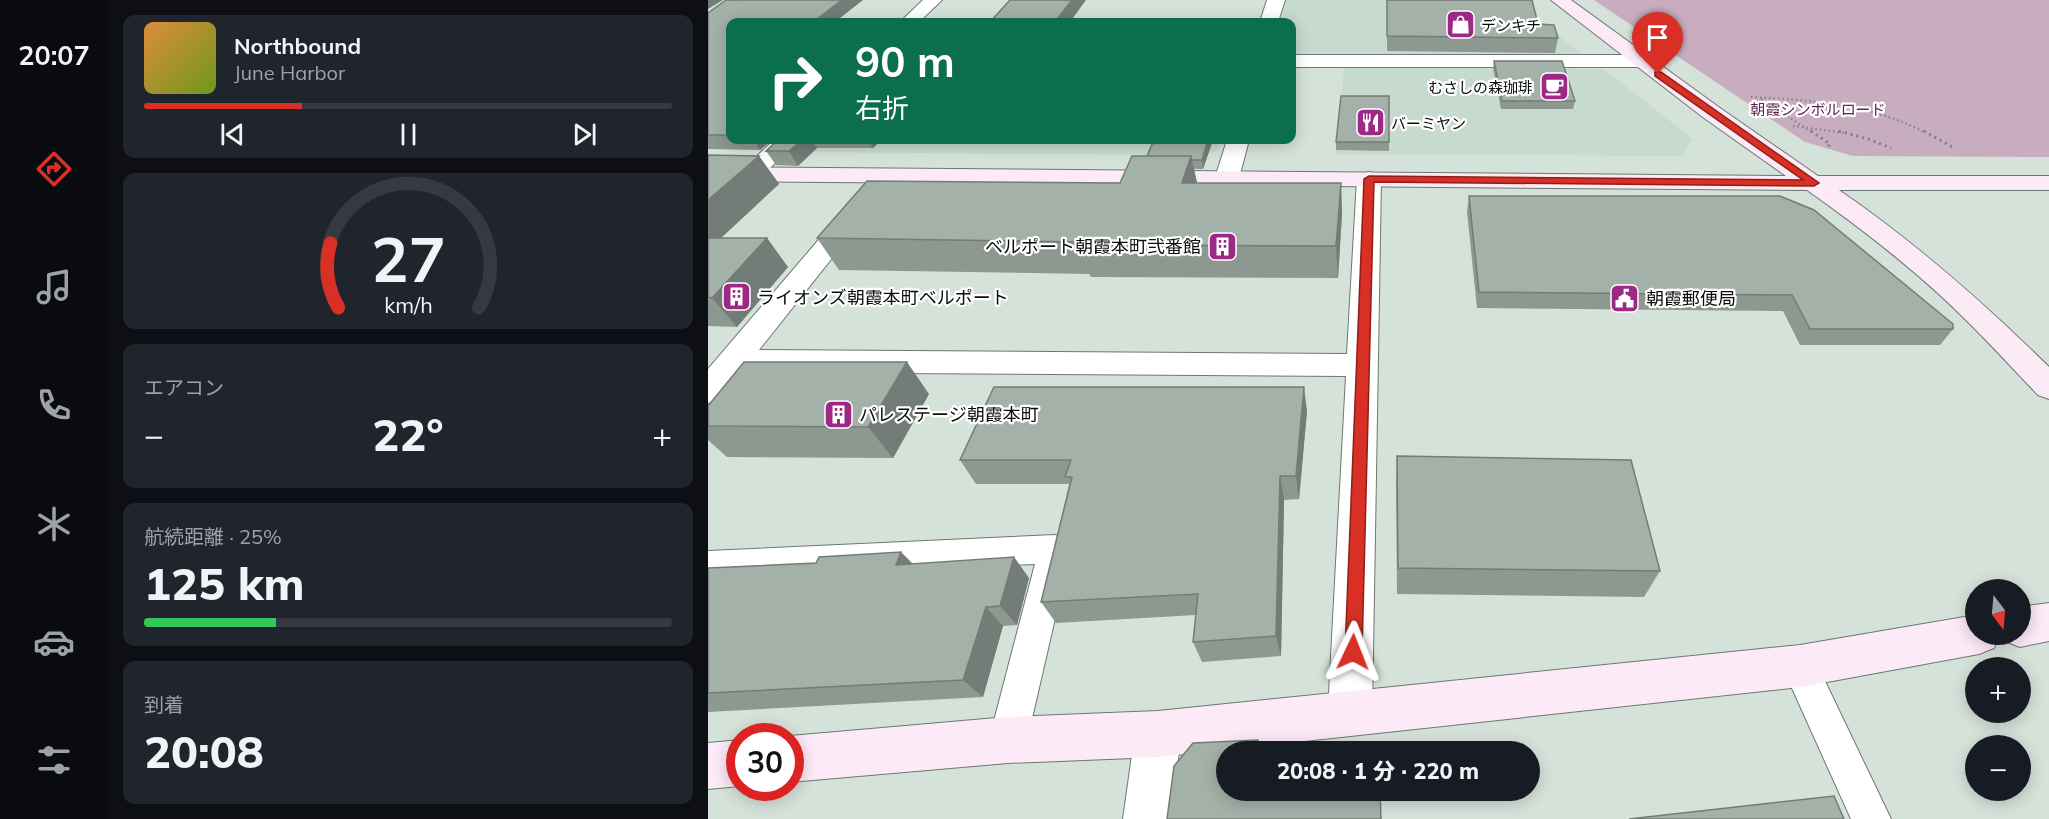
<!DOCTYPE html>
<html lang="ja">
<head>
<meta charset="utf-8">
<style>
  :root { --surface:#171b24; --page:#20242c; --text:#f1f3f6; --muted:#9ea1a6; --line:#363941; --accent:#d93025 }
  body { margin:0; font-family:Mulish,"Noto Sans JP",sans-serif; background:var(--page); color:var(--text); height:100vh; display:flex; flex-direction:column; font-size:22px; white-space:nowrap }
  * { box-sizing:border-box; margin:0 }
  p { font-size:20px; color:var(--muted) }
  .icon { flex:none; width:33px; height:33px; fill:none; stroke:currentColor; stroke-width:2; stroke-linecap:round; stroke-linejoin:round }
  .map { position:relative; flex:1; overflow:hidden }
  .sheet { display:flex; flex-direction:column; gap:15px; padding:15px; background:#0d0f14; width:600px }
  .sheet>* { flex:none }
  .top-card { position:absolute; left:18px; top:18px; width:570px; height:126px; border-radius:12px; box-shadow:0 3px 15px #0003; background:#0b6e4f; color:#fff; overflow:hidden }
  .needle { width:39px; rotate:164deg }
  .buttons { position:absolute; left:1257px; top:579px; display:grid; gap:12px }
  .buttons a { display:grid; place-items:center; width:66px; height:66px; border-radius:50%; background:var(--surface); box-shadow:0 3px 15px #0003; font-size:30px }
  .speed { position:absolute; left:18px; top:723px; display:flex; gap:12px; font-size:30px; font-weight:700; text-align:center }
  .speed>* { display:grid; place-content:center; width:78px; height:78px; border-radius:50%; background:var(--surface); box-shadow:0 3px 15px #0003; line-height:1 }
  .speed .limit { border:9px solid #d22; background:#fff; color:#111 }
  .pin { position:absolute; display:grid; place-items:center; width:51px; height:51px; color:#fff; margin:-62px -26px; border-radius:50% 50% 50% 0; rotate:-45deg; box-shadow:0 0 6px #0007 }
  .pin .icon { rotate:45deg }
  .me { position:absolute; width:66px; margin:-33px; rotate:2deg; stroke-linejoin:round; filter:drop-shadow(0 0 4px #0008) }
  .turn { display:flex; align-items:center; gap:21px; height:126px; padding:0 30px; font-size:27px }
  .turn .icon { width:78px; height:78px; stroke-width:2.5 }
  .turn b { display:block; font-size:42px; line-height:51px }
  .big { font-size:45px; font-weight:800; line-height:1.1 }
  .sheet .widget { flex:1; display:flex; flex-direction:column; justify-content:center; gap:9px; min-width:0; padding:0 21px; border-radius:12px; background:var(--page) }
  .sheet .dial { align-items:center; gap:0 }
  .dial svg { height:156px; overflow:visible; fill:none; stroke:var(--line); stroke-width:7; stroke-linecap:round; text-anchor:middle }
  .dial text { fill:var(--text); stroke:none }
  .song { display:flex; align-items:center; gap:18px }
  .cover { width:72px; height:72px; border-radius:9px; background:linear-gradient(135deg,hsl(30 70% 55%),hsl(80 70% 35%)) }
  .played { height:6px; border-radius:3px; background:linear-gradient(90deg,var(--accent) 30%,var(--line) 30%) }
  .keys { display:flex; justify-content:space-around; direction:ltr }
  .heat { display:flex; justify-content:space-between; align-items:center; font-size:33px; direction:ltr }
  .charge { height:9px; border-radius:4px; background:linear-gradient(90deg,#34c759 25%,var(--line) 0) }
  .trip { position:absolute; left:508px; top:741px; width:324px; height:60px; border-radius:30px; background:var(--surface); box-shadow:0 3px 15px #0003; font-weight:800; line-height:60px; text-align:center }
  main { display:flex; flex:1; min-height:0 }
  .menu { display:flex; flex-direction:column; width:108px; justify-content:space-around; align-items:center; background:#090b0e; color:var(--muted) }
  .menu .icon { width:42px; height:42px }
  .menu .active { color:var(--accent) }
  .menu b { font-size:27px; color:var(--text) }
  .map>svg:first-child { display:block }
  .built { fill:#c6dbce }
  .green { fill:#c8acbf }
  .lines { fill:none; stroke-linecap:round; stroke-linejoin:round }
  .lane-casing { stroke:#6c7871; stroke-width:2 }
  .street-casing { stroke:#6c7871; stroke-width:2 }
  .secondary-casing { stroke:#6c7871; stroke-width:2 }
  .path-far1 { stroke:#7b847e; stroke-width:2; stroke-dasharray:1.5 3; stroke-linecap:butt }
  .path { stroke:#7b847e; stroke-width:3; stroke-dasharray:2 4; stroke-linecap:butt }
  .lane { fill:#fff; fill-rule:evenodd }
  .street { fill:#fff; fill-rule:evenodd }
  .secondary { fill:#fceaf7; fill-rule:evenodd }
  .wall { fill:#8d9891 }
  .shaded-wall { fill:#737c76 }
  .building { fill:#a4b1a9; stroke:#737c76; stroke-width:1.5 }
  .route { fill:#d93025; stroke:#8d1f18; stroke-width:1.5 }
  .labels { text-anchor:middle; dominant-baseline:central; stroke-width:4.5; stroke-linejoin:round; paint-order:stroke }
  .far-poi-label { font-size:15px; fill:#090d0b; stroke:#fff; text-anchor:start }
  .far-park-label { font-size:15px; fill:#5d2650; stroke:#fff }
  .poi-label { font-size:18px; fill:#090d0b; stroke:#fff; text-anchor:start }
</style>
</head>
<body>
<main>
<nav class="menu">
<b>20:07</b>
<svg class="icon active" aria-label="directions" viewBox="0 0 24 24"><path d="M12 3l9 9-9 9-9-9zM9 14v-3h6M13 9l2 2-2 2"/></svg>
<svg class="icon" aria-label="music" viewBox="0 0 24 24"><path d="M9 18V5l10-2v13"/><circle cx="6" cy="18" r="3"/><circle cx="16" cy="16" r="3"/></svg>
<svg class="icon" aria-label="phone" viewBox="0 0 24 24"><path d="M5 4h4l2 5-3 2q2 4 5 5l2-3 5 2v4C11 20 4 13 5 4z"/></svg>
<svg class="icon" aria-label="climate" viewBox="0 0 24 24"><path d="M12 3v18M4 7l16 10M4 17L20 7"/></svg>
<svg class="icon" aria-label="car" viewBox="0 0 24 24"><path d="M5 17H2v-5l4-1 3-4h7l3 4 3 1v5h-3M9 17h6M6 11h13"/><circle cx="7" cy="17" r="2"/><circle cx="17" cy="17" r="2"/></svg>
<svg class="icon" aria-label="filters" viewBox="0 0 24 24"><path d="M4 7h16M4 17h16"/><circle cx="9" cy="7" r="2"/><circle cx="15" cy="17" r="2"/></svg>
</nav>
<section class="sheet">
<div class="widget">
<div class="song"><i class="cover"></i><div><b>Northbound</b><p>June Harbor</p></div></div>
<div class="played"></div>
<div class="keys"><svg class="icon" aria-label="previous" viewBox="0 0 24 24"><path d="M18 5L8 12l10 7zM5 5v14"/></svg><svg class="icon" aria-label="pause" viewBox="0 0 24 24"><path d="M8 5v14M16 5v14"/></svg><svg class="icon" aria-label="next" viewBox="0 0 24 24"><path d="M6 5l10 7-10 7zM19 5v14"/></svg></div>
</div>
<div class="widget dial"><svg viewBox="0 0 100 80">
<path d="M14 69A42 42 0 1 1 86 69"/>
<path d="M14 69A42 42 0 0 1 10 36" stroke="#d93025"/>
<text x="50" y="56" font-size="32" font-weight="700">27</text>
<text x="50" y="72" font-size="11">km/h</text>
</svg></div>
<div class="widget"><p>エアコン</p>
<div class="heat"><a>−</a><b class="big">22°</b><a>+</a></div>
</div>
<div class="widget"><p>航続距離 · 25%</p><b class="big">125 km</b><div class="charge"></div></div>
<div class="widget"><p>到着</p><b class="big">20:08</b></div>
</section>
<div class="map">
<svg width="1341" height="819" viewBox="0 0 1341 819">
  <rect width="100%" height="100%" fill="#d5e2da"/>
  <path class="built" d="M578,0H805L873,53L868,57L584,54V22H573Z
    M636,67L896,69L985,139L974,156L628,154Z
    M90,140H513L509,151L498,155L86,152Z"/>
  <path class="green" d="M886,0H1341V157L1145,156L1097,142Z"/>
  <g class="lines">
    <defs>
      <path id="lane" d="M347,535L358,539L363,549L319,740L313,753L300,759L287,753L281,740L327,564L0,579V551Z
        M1092,649L1104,654L1183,819H1143L1074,666L1080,654Z"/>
      <path id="street" d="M215,0H234L211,22H192Z
        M559,0H577L570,22H552Z
        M584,55H932L939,57L942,61L939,65L932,67H584Z
        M66,140H90L50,180L42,182L34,180L30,175L34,170Z
        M519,140H541L531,178L527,183L519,185L511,183L507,178Z
        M661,172L669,174L673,179L664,712L658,728L642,734L626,728L620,712L638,376L33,372L11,399L0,403V369L137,209L146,206L155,209L159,214L51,350L639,354L649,179L653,174Z
        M450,711L466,718L473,734L463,819H415L427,734L434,718Z"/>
      <path id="secondary" d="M843,0H863L1012,108L1110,176H1341V190H1131C1208,243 1275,302 1341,367V399L1330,395C1308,372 1286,348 1263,325C1213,274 1157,231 1099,190L0,181V167L1078,176L996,118Z
        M1341,603V641L1312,647L1297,641L1295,634H1312V607Z
        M1268,615V634H1292L1286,648L1271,654L1092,687L450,757L300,763L82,782V736H80H82L300,717L450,711L1092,645Z
        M32,740V786L0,789V743Z"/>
    </defs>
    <use href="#lane" class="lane-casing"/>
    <use href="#street" class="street-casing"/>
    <use href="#secondary" class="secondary-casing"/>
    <path class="path-far1" d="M1043,97C1103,100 1164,104 1218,133
      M1053,99L1105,133
      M1085,126L1138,133"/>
    <path class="path" d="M1103,131L1122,144L1119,149
      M1131,131L1160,139L1183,148
      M1216,131L1246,148"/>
    <use href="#lane" class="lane"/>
    <use href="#street" class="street"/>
    <use href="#secondary" class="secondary"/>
  </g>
  <path class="wall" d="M679,0L830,24L850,38L847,53L679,51Z
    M0,13L22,22V140H64L52,150L0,149Z
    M786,61L867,101L865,109H793L785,69Z
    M681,96V151L628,150V142Z
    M70,140H173L165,148H109L90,166L68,165L58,151Z
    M505,140L495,169H486L489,183H633L634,214L630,278L383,277L381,274L131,270L109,238L412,183Z
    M0,155L51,156L71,184L13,238L80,267L29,327L0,326Z
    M761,196L1245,329L1232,345H1092L1075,311L769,308L759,212Z
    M221,394L185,458L19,457L0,440V406Z
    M599,411L591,499L576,500L573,656L494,662L485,642L488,615L348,623L333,602L361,485V484H268L252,460Z
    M689,456L952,571L936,597L689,594L688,484Z
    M205,563L321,578L309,625L295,626L275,697L0,712V568Z"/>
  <path class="shaded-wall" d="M0,0H15L0,9Z
    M134,0H155L127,22H105Z
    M364,0H378L362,22H347Z
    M46,140H64L52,150Z
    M94,140H103L109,148L90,166L81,151Z
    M160,140H173L165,148Z
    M500,140H505L495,169L494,160Z
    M51,156L71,184L0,250V200Z
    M483,156L490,187L474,183Z
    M633,183L634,214L630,278L628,246Z
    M59,238L80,267L29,327L4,298Z
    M199,362L221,394L185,458L160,427Z
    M596,387L599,411L591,499L588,476Z
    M572,476L576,500L573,656L568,636Z
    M193,552L213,572L188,565Z
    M306,557L321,578L309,625L292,606Z
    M278,607L295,626L275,697L255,680Z
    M550,740L555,752H549Z"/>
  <path class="building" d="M18,0H134L105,22H22V135H0V13Z
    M302,0H364L347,22H282Z
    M679,0H824L830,24L846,25L850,38L679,36Z
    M786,61H854L867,101H794Z
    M633,96H681V142H628Z
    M70,140H94L81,151H58Z
    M446,140H500L494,160H484L483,156H439Z
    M0,155L51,156L0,200Z
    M424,156H483L474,183H633L628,246L371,245L372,242L109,238L159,181L412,183Z
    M761,196H1072L1106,210L1245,324V329H1102L1084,295L771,292Z
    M0,238H59L4,298L0,297Z
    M36,362H199L160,427L0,426V406Z
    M286,387H596L588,476H572L568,636L485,642L490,594L333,602L364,477H357L363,460H252Z
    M689,456L923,460L952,571L690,568Z
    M193,552L188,565L306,557L292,606L278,607L255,680L0,693V568L108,563L111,557Z
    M550,740L549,752H519V790H672L673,819H459L466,766L485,743Z
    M1126,796L1136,819H921Z"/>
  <path class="route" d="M947,72H953L1111,183L1106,186L666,182L654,652L652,658L645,661L639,658L637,652L656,179L661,176L1095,180L947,76Z"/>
  <defs>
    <symbol id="shop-square" viewBox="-11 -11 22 22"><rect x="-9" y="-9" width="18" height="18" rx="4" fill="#9c2985" stroke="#fff"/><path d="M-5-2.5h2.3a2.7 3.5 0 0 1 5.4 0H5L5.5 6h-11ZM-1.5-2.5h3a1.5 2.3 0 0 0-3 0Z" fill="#fff"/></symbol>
    <symbol id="cafe-square" viewBox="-11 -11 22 22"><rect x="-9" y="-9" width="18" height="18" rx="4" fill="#9c2985" stroke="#fff"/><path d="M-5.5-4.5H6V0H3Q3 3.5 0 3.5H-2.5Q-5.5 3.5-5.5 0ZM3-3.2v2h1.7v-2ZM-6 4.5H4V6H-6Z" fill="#fff"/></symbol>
    <symbol id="restaurant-square" viewBox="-11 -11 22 22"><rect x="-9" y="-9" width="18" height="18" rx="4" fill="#9c2985" stroke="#fff"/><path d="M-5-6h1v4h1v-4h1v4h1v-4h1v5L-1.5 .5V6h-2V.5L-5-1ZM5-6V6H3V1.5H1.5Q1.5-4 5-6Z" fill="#fff"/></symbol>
    <symbol id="building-square" viewBox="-11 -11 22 22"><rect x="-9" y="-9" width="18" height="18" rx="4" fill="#9c2985" stroke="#fff"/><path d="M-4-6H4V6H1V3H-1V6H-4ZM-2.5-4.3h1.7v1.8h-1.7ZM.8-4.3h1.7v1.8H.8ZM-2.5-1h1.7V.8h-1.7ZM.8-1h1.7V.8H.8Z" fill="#fff"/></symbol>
    <symbol id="civic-square" viewBox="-11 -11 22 22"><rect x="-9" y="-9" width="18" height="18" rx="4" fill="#9c2985" stroke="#fff"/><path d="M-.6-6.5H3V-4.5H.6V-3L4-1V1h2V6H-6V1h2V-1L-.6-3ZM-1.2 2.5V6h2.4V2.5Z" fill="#fff"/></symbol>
  </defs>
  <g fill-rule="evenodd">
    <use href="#shop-square" x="736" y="8" width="33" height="33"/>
    <use href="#cafe-square" x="830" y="70" width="33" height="33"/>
    <use href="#restaurant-square" x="646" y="106" width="33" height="33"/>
    <use href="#building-square" x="498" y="230" width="33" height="33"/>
    <use href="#building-square" x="12" y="280" width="33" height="33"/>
    <use href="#civic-square" x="900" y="282" width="33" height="33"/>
    <use href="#building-square" x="114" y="398" width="33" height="33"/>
  </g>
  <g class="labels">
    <g class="far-poi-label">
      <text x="773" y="25">デンキチ</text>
      <text x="825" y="87" text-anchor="end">むさしの森珈琲</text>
      <text x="683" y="123">バーミヤン</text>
    </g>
    <g class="far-park-label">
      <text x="1110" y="109">朝霞シンボルロード</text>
    </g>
    <g class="poi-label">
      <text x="493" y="246" text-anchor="end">ベルポート朝霞本町弐番館</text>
      <text x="49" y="297">ライオンズ朝霞本町ベルポート</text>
      <text x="938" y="298">朝霞郵便局</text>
      <text x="151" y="414">パレステージ朝霞本町</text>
    </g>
  </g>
</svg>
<div class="buttons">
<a><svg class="needle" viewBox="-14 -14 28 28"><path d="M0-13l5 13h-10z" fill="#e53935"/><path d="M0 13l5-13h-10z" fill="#9ea1a6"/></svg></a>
<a>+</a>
<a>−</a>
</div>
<div class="speed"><div class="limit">30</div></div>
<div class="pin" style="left:950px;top:74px;background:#d93025"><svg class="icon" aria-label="arrive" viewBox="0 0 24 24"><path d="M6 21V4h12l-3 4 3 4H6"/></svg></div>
<svg class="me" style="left:645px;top:652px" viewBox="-20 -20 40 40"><path d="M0-17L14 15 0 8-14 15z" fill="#d93025" stroke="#fff" stroke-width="4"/></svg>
<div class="trip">20:08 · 1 分 · 220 m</div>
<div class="top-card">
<div class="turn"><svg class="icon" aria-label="right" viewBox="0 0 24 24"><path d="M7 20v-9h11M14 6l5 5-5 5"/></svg><div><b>90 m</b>右折</div></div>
</div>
</div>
</main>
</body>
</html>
